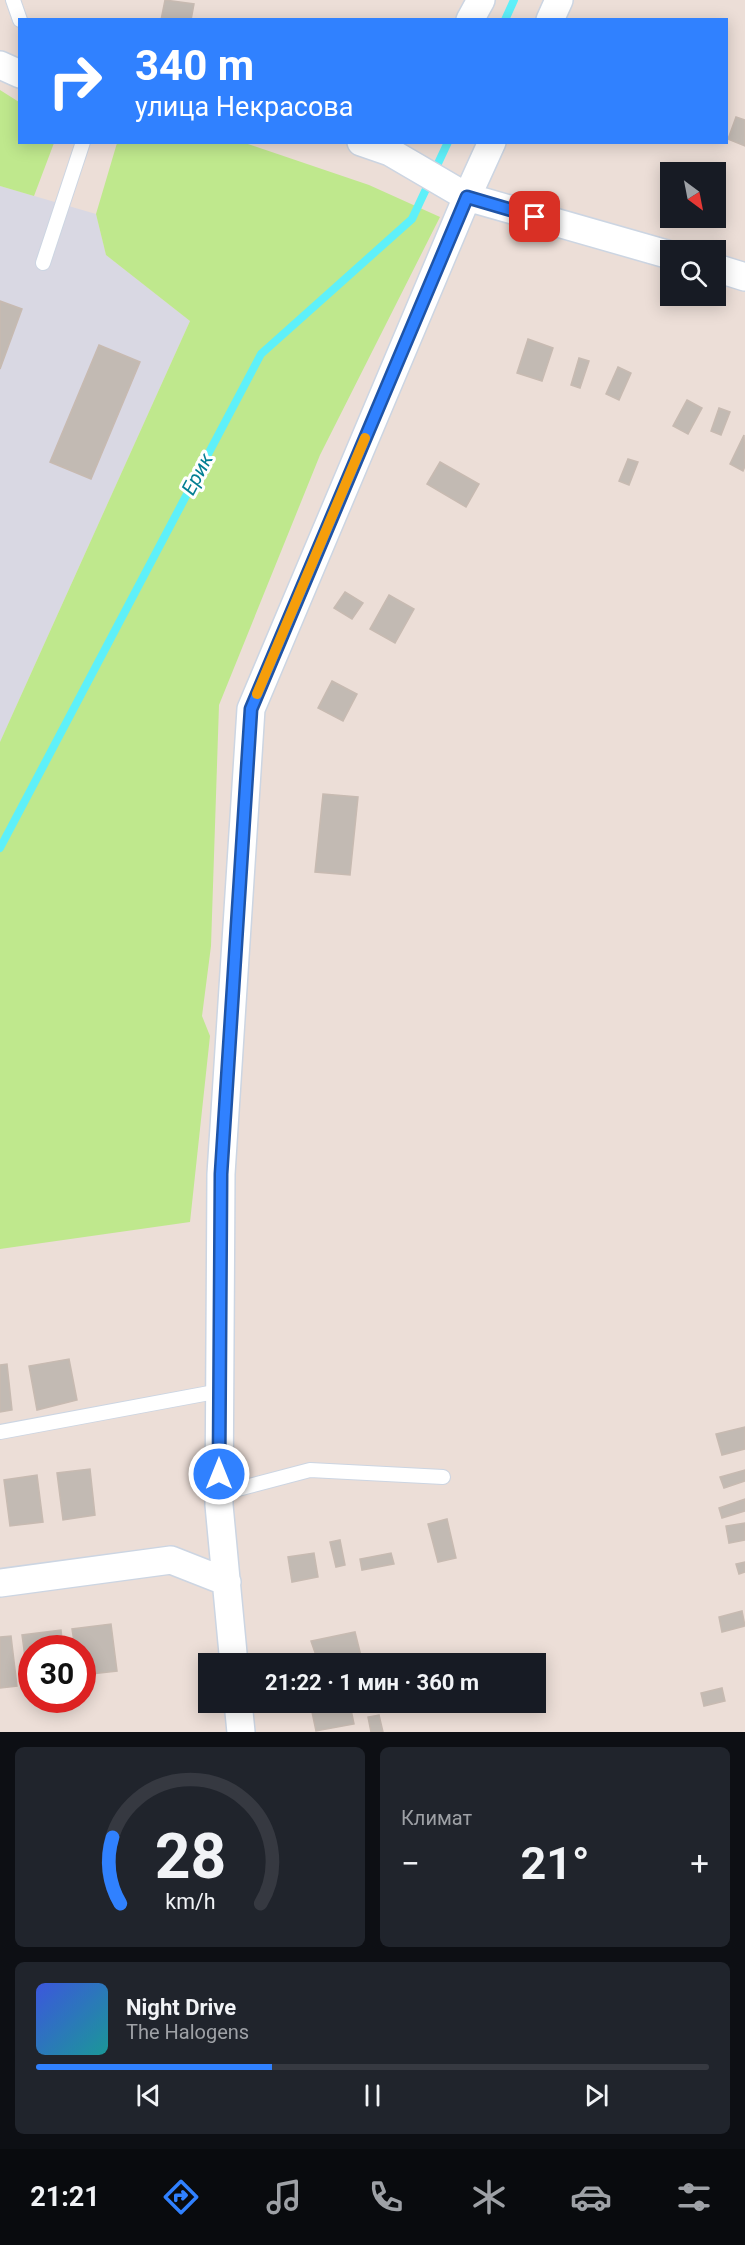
<!DOCTYPE html>
<html lang="ru">
<head>
<meta charset="utf-8">
<style>
  :root { --surface:#171b24; --page:#20242c; --text:#f1f3f6; --muted:#9ea1a6; --line:#363941; --accent:#3081ff }
  body { margin:0; font-family:Roboto,sans-serif; background:var(--page); color:var(--text); height:100vh; display:flex; flex-direction:column; font-size:22px; white-space:nowrap }
  * { box-sizing:border-box; margin:0 }
  p { font-size:20px; color:var(--muted) }
  .icon { flex:none; width:33px; height:33px; fill:none; stroke:currentColor; stroke-width:2; stroke-linecap:round; stroke-linejoin:round }
  .map { position:relative; height:1732px; overflow:hidden }
  .side { display:flex; flex-direction:column; gap:15px; padding:15px; background:#0d0f14; flex:1 }
  .side>* { flex:none }
  .top-card { position:absolute; left:18px; top:18px; width:710px; height:126px; border-radius:0px; box-shadow:0 3px 15px #0003; background:#3081ff; color:#fff; overflow:hidden }
  .needle { width:39px; rotate:148deg }
  .buttons { position:absolute; left:660px; top:162px; display:grid; gap:12px }
  .buttons a { display:grid; place-items:center; width:66px; height:66px; border-radius:0px; background:var(--surface); box-shadow:0 3px 15px #0003; font-size:30px }
  .speed { position:absolute; left:18px; top:1635px; display:flex; gap:12px; font-size:30px; font-weight:700; text-align:center }
  .speed>* { display:grid; place-content:center; width:78px; height:78px; border-radius:50%; background:var(--surface); box-shadow:0 3px 15px #0003; line-height:1 }
  .speed .limit { border:9px solid #d22; background:#fff; color:#111 }
  .pin { position:absolute; display:grid; place-items:center; width:51px; height:51px; color:#fff; margin:-26px; border-radius:12px; box-shadow:0 3px 9px #0006 }
  .me { position:absolute; width:66px; margin:-33px; rotate:0deg; stroke-linejoin:round; filter:drop-shadow(0 0 4px #0008) }
  .turn { display:flex; align-items:center; gap:21px; height:126px; padding:0 18px; font-size:27px }
  .turn .icon { width:78px; height:78px; stroke-width:2.5 }
  .turn b { display:block; font-size:42px; line-height:51px }
  .big { font-size:45px; font-weight:700; line-height:1.1 }
  .side .card { flex:1; display:flex; flex-direction:column; justify-content:center; gap:9px; min-width:0; padding:0 21px; border-radius:9px; background:var(--page) }
  .side .dial { align-items:center; gap:0 }
  .dial svg { height:156px; overflow:visible; fill:none; stroke:var(--line); stroke-width:7; stroke-linecap:round; text-anchor:middle }
  .dial text { fill:var(--text); stroke:none }
  .song { display:flex; align-items:center; gap:18px }
  .cover { width:72px; height:72px; border-radius:9px; background:linear-gradient(135deg,hsl(230 70% 55%),hsl(180 70% 35%)) }
  .played { height:6px; border-radius:3px; background:linear-gradient(90deg,var(--accent) 35%,var(--line) 35%) }
  .keys { display:flex; justify-content:space-around; direction:ltr }
  .heat { display:flex; justify-content:space-between; align-items:center; font-size:33px; direction:ltr }
  .side .tiles { flex:1; display:grid; gap:15px; grid-template-columns:1fr 1fr }
  .card:last-child { grid-column:span 2 }
  .trip { position:absolute; left:198px; top:1653px; width:348px; height:60px; border-radius:0px; background:var(--surface); box-shadow:0 3px 15px #0003; font-weight:700; line-height:60px; text-align:center }
  .tabs { display:flex; height:96px; justify-content:space-around; align-items:center; background:#090b0e; color:var(--muted) }
  .tabs .icon { width:42px; height:42px }
  .tabs .selected { color:var(--accent) }
  .tabs b { font-size:27px; color:var(--text) }
  .map>svg:first-child { display:block }
  .industrial { fill:#d9d8e3 }
  .green { fill:#bfe88d }
  .lines { fill:none; stroke-linecap:round; stroke-linejoin:round }
  .stream { stroke:#5ef0f9; stroke-width:8 }
  .building { fill:#c2bab3; stroke:#c7bab1; stroke-width:1.5 }
  .service-casing { stroke:#ccd5e2; stroke-width:16 }
  .minor-casing { stroke:#ccd5e2; stroke-width:30 }
  .service { stroke:#fff; stroke-width:14 }
  .minor { stroke:#fff; stroke-width:27 }
  .route-casing { stroke:#1f54a6; stroke-width:15 }
  .route { stroke:#3081ff; stroke-width:10 }
  .slow { stroke:#f59e0b; stroke-width:10 }
  .labels { text-anchor:middle; dominant-baseline:central; stroke-width:6; stroke-linejoin:round; paint-order:stroke }
  .water-label { font-size:20px; font-style:italic; fill:#037f93; stroke:#fff }
</style>
</head>
<body>
<div class="map">
<svg width="745" height="1732" viewBox="0 0 745 1732">
  <rect width="100%" height="100%" fill="#ecded7"/>
  <path class="industrial" d="M0,186L96,214L106,255L190,321L0,742Z"/>
  <path class="green" d="M0,90L19,102L20,142L54,143L34,196L0,186Z
    M117,143H245L369,185L440,217L320,455L219,705L211,946L202,1016L210,1036L190,1222L0,1249V742L190,321L106,255L96,214Z"/>
  <g class="lines">
    <path class="stream" d="M505,20L514,0
      M0,848L261,354L412,219L448,142"/>
  </g>
  <path class="building" d="M165,0L194,4L191,20H161Z
    M736,117L745,120V146L728,139Z
    M0,301L22,309L0,369Z
    M528,339L553,348L542,381L517,373Z
    M99,345L140,362L91,479L50,462Z
    M579,358L589,361L580,388L571,385Z
    M618,367L631,373L619,400L606,394Z
    M687,400L702,408L688,434L673,426Z
    M719,408L730,412L721,435L711,431Z
    M744,435L745,466L743,471L730,464Z
    M628,459L638,462L629,485L619,481Z
    M440,462L479,484L466,507L427,484Z
    M345,592L363,603L352,619L334,608Z
    M389,595L414,609L395,643L370,629Z
    M332,681L357,694L343,721L318,708Z
    M323,794L358,797L350,875L315,872Z
    M69,1359L77,1400L37,1410L29,1366Z
    M7,1364L12,1410L0,1412V1365Z
    M745,1427V1449L722,1455L716,1434Z
    M90,1469L95,1515L63,1520L57,1473Z
    M745,1470V1481L724,1488L720,1477Z
    M37,1475L43,1522L10,1526L4,1480Z
    M745,1499V1511L722,1518L719,1508Z
    M447,1519L456,1558L438,1562L428,1524Z
    M745,1523V1540L729,1543L726,1526Z
    M340,1540L345,1565L336,1567L330,1542Z
    M314,1553L318,1577L292,1582L288,1557Z
    M391,1553L394,1564L362,1570L360,1559Z
    M745,1562V1572L739,1574L736,1564Z
    M742,1611L745,1626L722,1632L719,1617Z
    M111,1624L117,1671L82,1675V1648H75L72,1629Z
    M61,1630L63,1648H32V1685L29,1686L22,1635Z
    M355,1632L363,1664H319L311,1641Z
    M11,1636L17,1686L0,1688V1637Z
    M722,1688L725,1701L704,1706L701,1693Z
    M350,1705L354,1724L316,1731L312,1712Z
    M379,1715L383,1732H371L368,1717Z"/>
  <g class="lines">
    <defs>
      <path id="service" d="M13,0L20,20
        M43,263L83,142
        M0,1432L220,1391
        M219,1494L310,1470L443,1477"/>
      <path id="minor" d="M470,20L481,0
        M550,20L559,0
        M0,65L20,74
        M361,142L390,152L467,197L670,255
        M716,268L745,277
        M0,1583L171,1560L227,1582
        M234,1664L219,1505L221,1174L251,709L467,197L492,142
        M238,1702L241,1732"/>
    </defs>
    <use href="#service" class="service-casing"/>
    <use href="#minor" class="minor-casing"/>
    <use href="#service" class="service"/>
    <use href="#minor" class="minor"/>
  </g>
  <g class="lines">
    <defs>
      <path id="route" d="M219,1474L221,1174L251,709L467,197L535,217"/>
    </defs>
    <use href="#route" class="route-casing"/>
    <use href="#route" class="route"/>
    <path class="slow" d="M257,694L365,438"/>
  </g>
  <g class="labels">
    <g class="water-label">
      <text transform="translate(197 474) rotate(-62)">Ерик</text>
    </g>
  </g>
</svg>
<div class="buttons">
<a><svg class="needle" viewBox="-14 -14 28 28"><path d="M0-13l5 13h-10z" fill="#e53935"/><path d="M0 13l5-13h-10z" fill="#9ea1a6"/></svg></a>
<a><svg class="icon" aria-label="search" viewBox="0 0 24 24"><circle cx="10" cy="10" r="6"/><path d="M15 15l6 6"/></svg></a>
</div>
<div class="speed"><div class="limit">30</div></div>
<div class="pin" style="left:535px;top:217px;background:#d93025"><svg class="icon" aria-label="arrive" viewBox="0 0 24 24"><path d="M6 21V4h12l-3 4 3 4H6"/></svg></div>
<svg class="me" style="left:219px;top:1474px" viewBox="-20 -20 40 40"><circle r="17" fill="#3081ff" stroke="#fff" stroke-width="3"/><path d="M0-11L8 9 0 5-8 9z" fill="#fff"/></svg>
<div class="trip">21:22 · 1 мин · 360 m</div>
<div class="top-card">
<div class="turn"><svg class="icon" aria-label="right" viewBox="0 0 24 24"><path d="M7 20v-9h11M14 6l5 5-5 5"/></svg><div><b>340 m</b>улица Некрасова</div></div>
</div>
</div>
<section class="side">
<div class="tiles">
<div class="card dial"><svg viewBox="0 0 100 80">
<path d="M14 69A42 42 0 1 1 86 69"/>
<path d="M14 69A42 42 0 0 1 10 35" stroke="#3081ff"/>
<text x="50" y="56" font-size="32" font-weight="700">28</text>
<text x="50" y="72" font-size="11">km/h</text>
</svg></div>
<div class="card"><p>Климат</p>
<div class="heat"><a>−</a><b class="big">21°</b><a>+</a></div>
</div>
<div class="card">
<div class="song"><i class="cover"></i><div><b>Night Drive</b><p>The Halogens</p></div></div>
<div class="played"></div>
<div class="keys"><svg class="icon" aria-label="previous" viewBox="0 0 24 24"><path d="M18 5L8 12l10 7zM5 5v14"/></svg><svg class="icon" aria-label="pause" viewBox="0 0 24 24"><path d="M8 5v14M16 5v14"/></svg><svg class="icon" aria-label="next" viewBox="0 0 24 24"><path d="M6 5l10 7-10 7zM19 5v14"/></svg></div>
</div>
</div>
</section>
<nav class="tabs">
<b>21:21</b>
<svg class="icon selected" aria-label="directions" viewBox="0 0 24 24"><path d="M12 3l9 9-9 9-9-9zM9 14v-3h6M13 9l2 2-2 2"/></svg>
<svg class="icon" aria-label="music" viewBox="0 0 24 24"><path d="M9 18V5l10-2v13"/><circle cx="6" cy="18" r="3"/><circle cx="16" cy="16" r="3"/></svg>
<svg class="icon" aria-label="phone" viewBox="0 0 24 24"><path d="M5 4h4l2 5-3 2q2 4 5 5l2-3 5 2v4C11 20 4 13 5 4z"/></svg>
<svg class="icon" aria-label="climate" viewBox="0 0 24 24"><path d="M12 3v18M4 7l16 10M4 17L20 7"/></svg>
<svg class="icon" aria-label="car" viewBox="0 0 24 24"><path d="M5 17H2v-5l4-1 3-4h7l3 4 3 1v5h-3M9 17h6M6 11h13"/><circle cx="7" cy="17" r="2"/><circle cx="17" cy="17" r="2"/></svg>
<svg class="icon" aria-label="filters" viewBox="0 0 24 24"><path d="M4 7h16M4 17h16"/><circle cx="9" cy="7" r="2"/><circle cx="15" cy="17" r="2"/></svg>
</nav>
</body>
</html>
